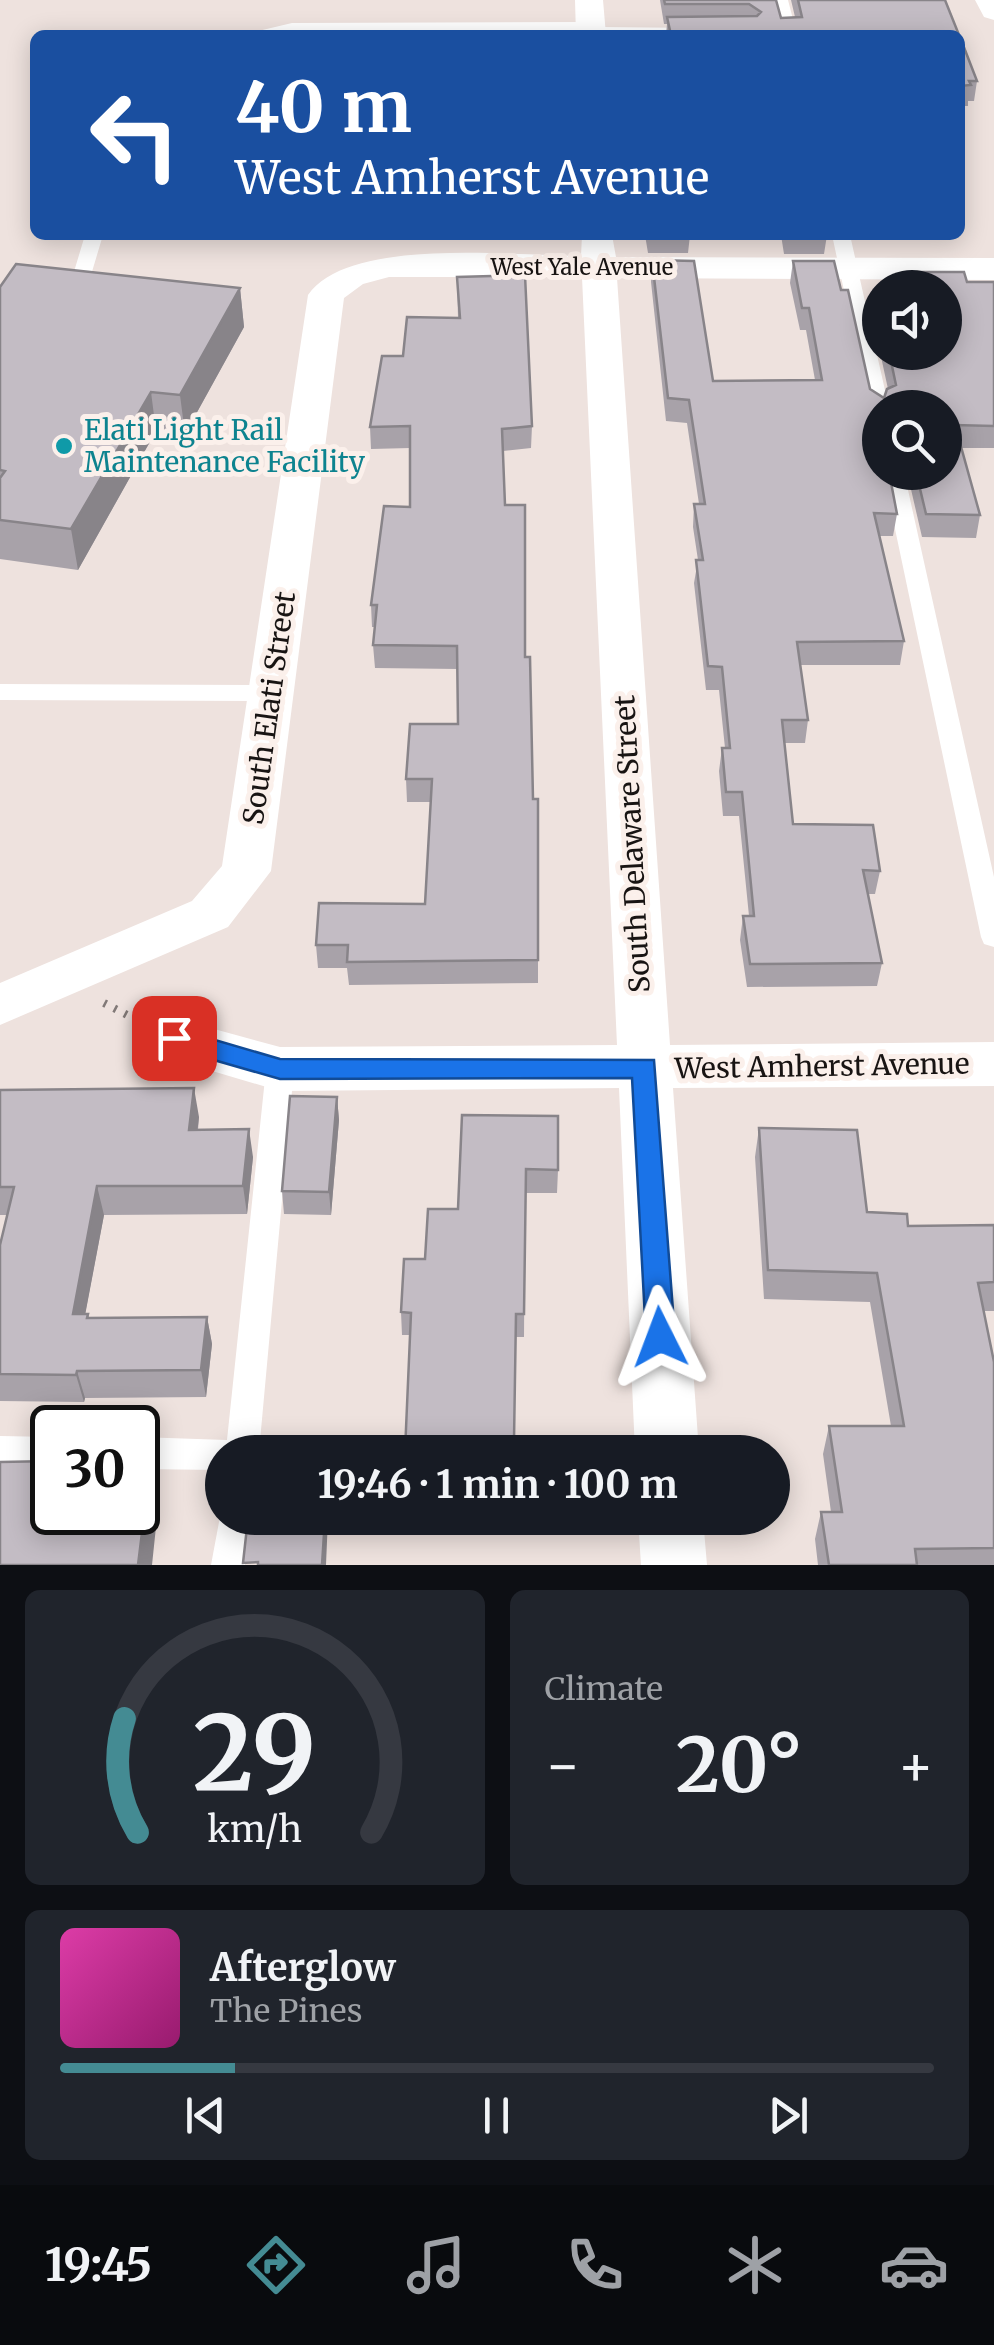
<!DOCTYPE html>
<html lang="en">
<head>
<meta charset="utf-8">
<style>
  :root { --surface:#171b24; --page:#20242c; --text:#f1f3f6; --muted:#9ea1a6; --line:#363941; --accent:#448b93 }
  body { margin:0; font-family:Merriweather,serif; background:var(--page); color:var(--text); height:100vh; display:flex; flex-direction:column; font-size:38px; white-space:nowrap }
  * { box-sizing:border-box; margin:0 }
  p { font-size:32px; color:var(--muted) }
  .icon { flex:none; width:55px; height:55px; fill:none; stroke:currentColor; stroke-width:2; stroke-linecap:round; stroke-linejoin:round }
  .map { position:relative; height:1565px; overflow:hidden }
  .side { display:flex; flex-direction:column; gap:25px; padding:25px; background:#0d0f14; flex:1 }
  .side>* { flex:none }
  .guide { position:absolute; left:30px; top:30px; width:935px; height:210px; border-radius:15px; box-shadow:0 5px 25px #0003; background:#1a4fa0; color:#fff; overflow:hidden }
  .buttons { position:absolute; left:862px; top:270px; display:grid; gap:20px }
  .buttons a { display:grid; place-items:center; width:100px; height:100px; border-radius:50%; background:var(--surface); box-shadow:0 5px 25px #0003; font-size:50px }
  .speed { position:absolute; left:30px; top:1405px; display:flex; gap:20px; font-size:50px; font-weight:700; text-align:center }
  .speed>* { display:grid; place-content:center; width:130px; height:130px; border-radius:50%; background:var(--surface); box-shadow:0 5px 25px #0003; line-height:1 }
  .speed .limit { border:5px solid #111; border-radius:15px; background:#fff; color:#111 }
  .pin { position:absolute; display:grid; place-items:center; width:85px; height:85px; color:#fff; margin:-42px; border-radius:20px; box-shadow:0 5px 15px #0006 }
  .me { position:absolute; width:110px; margin:-55px; rotate:357deg; stroke-linejoin:round; filter:drop-shadow(0 0 8px #0008) }
  .turn { display:flex; align-items:center; gap:35px; height:210px; padding:0 40px; font-size:45px }
  .turn .icon { width:130px; height:130px; stroke-width:2.5 }
  .turn b { display:block; font-size:70px; line-height:85px }
  .big { font-size:75px; font-weight:700; line-height:1.1 }
  .side .tile { flex:1; display:flex; flex-direction:column; justify-content:center; gap:15px; min-width:0; padding:0 35px; border-radius:15px; background:var(--page) }
  .side .dial { align-items:center; gap:0 }
  .dial svg { height:260px; overflow:visible; fill:none; stroke:var(--line); stroke-width:7; stroke-linecap:round; text-anchor:middle }
  .dial text { fill:var(--text); stroke:none }
  .song { display:flex; align-items:center; gap:30px }
  .cover { width:120px; height:120px; border-radius:15px; background:linear-gradient(135deg,hsl(320 70% 55%),hsl(320 70% 35%)) }
  .played { height:10px; border-radius:5px; background:linear-gradient(90deg,var(--accent) 20%,var(--line) 20%) }
  .keys { display:flex; justify-content:space-around; direction:ltr }
  .heat { display:flex; justify-content:space-between; align-items:center; font-size:55px; direction:ltr }
  .side .tiles { flex:1; display:grid; gap:25px; grid-template-columns:1fr 1fr }
  .tile:last-child { grid-column:span 2 }
  .trip { position:absolute; left:205px; top:1435px; width:585px; height:100px; border-radius:50px; background:var(--surface); box-shadow:0 5px 25px #0003; font-weight:700; line-height:100px; text-align:center }
  .dock { display:flex; height:160px; justify-content:space-around; align-items:center; background:#090b0e; color:var(--muted) }
  .dock .icon { width:70px; height:70px }
  .dock .active { color:var(--accent) }
  .dock b { font-size:45px; color:var(--text) }
  .map>svg:first-child { display:block }
  .lines { fill:none; stroke-linecap:round; stroke-linejoin:round }
  .path { stroke:#817977; stroke-width:8; stroke-dasharray:2.5 9; stroke-linecap:butt }
  .lane { fill:#fff; fill-rule:evenodd }
  .street { fill:#fff; fill-rule:evenodd }
  .wall { fill:#a8a2a9 }
  .shaded-wall { fill:#888489 }
  .building { fill:#c3bcc4; stroke:#888489; stroke-width:2.5 }
  .route { fill:#1a73e8; stroke:#114b97; stroke-width:2.5 }
  .culture-dot { fill:#0f9aa8; stroke:#fbf0eb; stroke-width:4 }
  .labels { text-anchor:middle; dominant-baseline:central; stroke-width:10; stroke-linejoin:round; paint-order:stroke }
  .far-street-label { font-size:22px; fill:#181413; stroke:#fbf0eb }
  .culture-label { font-size:28px; fill:#0d838f; stroke:#fbf0eb; text-anchor:start }
  .street-label { font-size:28px; fill:#181413; stroke:#fbf0eb }
</style>
</head>
<body>
<div class="map">
<svg width="994" height="1565" viewBox="0 0 994 1565">
  <rect width="100%" height="100%" fill="#eee2de"/>
  <g class="lines">
    <path class="path" d="M104,1003L133,1018"/>
    <path class="lane" d="M772,0H788L797,35H781Z
      M590,22L597,27L701,28L709,33L242,35L292,23Z
      M85,235H103L85,295L76,301L67,295Z
      M832,235H850L889,408H880V417L870,411Z
      M883,472H904L994,877V947L984,944L981,937Z
      M0,684L271,685L283,693L271,701L0,700Z
      M280,1058L290,1061L294,1069L259,1452H222V1470L138,1469V1437L227,1440L266,1069L270,1061Z
      M0,1436L52,1437V1467L0,1468Z
      M222,1506V1518H251L245,1565H211Z"/>
    <path class="street" d="M575,0H603L606,35H576Z
      M975,0H994V20L984,17Z
      M582,235H612L616,257L994,258V280L617,278L670,1045L994,1042V1086L673,1088L699,1452H635L619,1088L280,1091L155,1054L147,1039L155,1024L174,1018L280,1047L617,1045L582,277H389L363,284L344,298L271,871L228,927L0,1025V983L192,901L222,866L308,295C349,236 514,256 581,256Z
      M638,1518H703L707,1565H641Z"/>
  </g>
  <path class="wall" d="M660,0H776L781,18L795,17L791,0H945L959,35H666L667,24H664Z
    M960,37L977,81L974,101H968V106H960Z
    M645,235H690L688,253H648Z
    M781,235H827L824,254H784Z
    M652,260L713,381L815,380L806,330H800L790,283L793,261L841,290L870,389L884,398L888,389L880,352H945V288H916L918,272L967,282H994V448H961L980,515L976,538L922,537L907,472H945L880,408V472L897,514L893,536H879L904,641L900,665H800L808,720L805,743H784L793,824L880,871L875,894H868L882,963L877,986L747,987L740,940L743,916H749L739,816H723L719,771L722,748H725L719,690H706L694,583L698,560L693,527L694,504H699L687,423L666,421L651,282Z
    M457,277L532,426L531,448L503,451L505,505L525,657L533,799H538V983L349,985L347,968H318L316,945L425,904L431,802H407L406,779L458,724V669L375,668L373,645L375,627H372L371,605L410,507V448L371,449L370,427L403,356L458,318Z
    M0,287L240,288L244,327L185,434L156,431L78,570L0,559Z
    M874,290H880V351L871,312Z
    M0,1090L199,1117L198,1130L253,1157L247,1214L104,1215L85,1314H88L89,1318L207,1317L212,1344L206,1397L85,1398L84,1402L0,1401V1245L7,1215H0Z
    M337,1097L339,1120L331,1215L284,1214L282,1191Z
    M462,1115L558,1170L557,1193H525L524,1337H516L405,1452L410,1335H402L401,1312L425,1259L458,1209Z
    M759,1128L867,1212L908,1226L994,1225V1311H984L994,1362V1565H818L815,1539L821,1512H831L823,1454L829,1426H891L870,1302L764,1299L755,1157Z
    M404,1518H552L551,1530L404,1527Z"/>
  <path class="shaded-wall" d="M240,288L244,327L185,434L180,395Z
    M151,392L156,431L78,570L71,529Z
    M194,1088L199,1117L194,1159L189,1130Z
    M337,1097L339,1120L331,1215L329,1192Z
    M249,1129L253,1157L247,1214L243,1186Z
    M97,1186L104,1215L80,1342L73,1314Z
    M207,1317L212,1344L206,1397L201,1370Z
    M77,1371L85,1398L84,1402L76,1375Z
    M151,1460L159,1498L152,1565H138Z
    M325,1518H328L326,1565H322Z"/>
  <path class="building" d="M664,0H776L781,18L802,17L798,0H945L959,35H671L667,17L757,16L761,12L749,4H665Z
    M960,37L977,81H969L971,85L960,86Z
    M652,260L694,261L713,381L822,380L809,308H802L793,261H834L841,290H848L870,389L884,398L887,389L896,385L889,352H945V288H922L918,272H964L967,282H994V426L955,425L980,515L926,514L916,472H945V408H880V472H889L897,514L874,513L904,641L797,642L808,720H782L793,824L873,825L880,871L863,870L882,963L750,964L743,916H754L742,792H726L722,748H730L722,667L708,666L696,560H703L694,504H705L689,400L668,398Z
    M16,264L240,288L180,395L151,392L71,529L0,520V478L5,471L0,470V287Z
    M525,275L532,426L502,429L505,505H525V657H530L533,799H538V960L347,962L348,945H316L319,903L425,904L432,779H406L410,724H458L457,646L373,645L377,605H371L384,506L410,507V426L370,427L382,356H403L407,317L460,318L457,277Z
    M874,290H880V315Z
    M194,1088L189,1130L249,1129L243,1186H97L73,1314H88L87,1318L207,1317L201,1370L77,1371L76,1375L0,1374V1245L14,1187H0V1090Z
    M290,1096L337,1097L329,1192L282,1191Z
    M462,1115L558,1116V1170L526,1169L524,1314H516L514,1440L552,1441V1452H405L411,1313L401,1312L404,1259H425L428,1209H458Z
    M759,1128L857,1130L867,1212L907,1214L908,1226L994,1225V1282L978,1283L994,1362V1548L915,1549L917,1565H829L821,1512H842L829,1426H904L877,1273L768,1270Z
    M151,1460L138,1565H0V1462L52,1461V1512H138V1461Z
    M248,1518H325L322,1565H258V1562L243,1563Z"/>
  <path class="route" d="M174,1028L280,1059L654,1060L675,1337L671,1346L660,1350L650,1346L646,1337L632,1078L280,1079L165,1046L162,1038L165,1031Z"/>
  <circle class="culture-dot" cx="64" cy="446" r="10"/>
  <g class="labels">
    <g class="far-street-label">
      <text x="582" y="267">West Yale Avenue</text>
    </g>
    <g class="culture-label">
      <text x="84" y="430">Elati Light Rail<tspan x="84" dy="32">Maintenance Facility</tspan></text>
    </g>
    <g class="street-label">
      <text transform="translate(269 708) rotate(-82)">South Elati Street</text>
      <text transform="translate(632 844) rotate(-93)">South Delaware Street</text>
      <text transform="translate(822 1066) rotate(-1)">West Amherst Avenue</text>
    </g>
  </g>
</svg>
<div class="buttons">
<a><svg class="icon" aria-label="sound" viewBox="0 0 24 24"><path d="M4 9h4l5-4v14l-5-4H4zM17 9q2 3 0 6"/></svg></a>
<a><svg class="icon" aria-label="search" viewBox="0 0 24 24"><circle cx="10" cy="10" r="6"/><path d="M15 15l6 6"/></svg></a>
</div>
<div class="speed"><div class="limit">30</div></div>
<div class="pin" style="left:174px;top:1038px;background:#d93025"><svg class="icon" aria-label="arrive" viewBox="0 0 24 24"><path d="M6 21V4h12l-3 4 3 4H6"/></svg></div>
<svg class="me" style="left:660px;top:1337px" viewBox="-20 -20 40 40"><path d="M0-17L14 15 0 8-14 15z" fill="#1a73e8" stroke="#fff" stroke-width="4"/></svg>
<div class="trip">19:46 · 1 min · 100 m</div>
<div class="guide">
<div class="turn"><svg class="icon" aria-label="left" viewBox="0 0 24 24"><path d="M17 20v-9H6M10 6l-5 5 5 5"/></svg><div><b>40 m</b>West Amherst Avenue</div></div>
</div>
</div>
<section class="side">
<div class="tiles">
<div class="tile dial"><svg viewBox="0 0 100 80">
<path d="M14 69A42 42 0 1 1 86 69"/>
<path d="M14 69A42 42 0 0 1 10 34" stroke="#448b93"/>
<text x="50" y="56" font-size="32" font-weight="700">29</text>
<text x="50" y="72" font-size="11">km/h</text>
</svg></div>
<div class="tile"><p>Climate</p>
<div class="heat"><a>−</a><b class="big">20°</b><a>+</a></div>
</div>
<div class="tile">
<div class="song"><i class="cover"></i><div><b>Afterglow</b><p>The Pines</p></div></div>
<div class="played"></div>
<div class="keys"><svg class="icon" aria-label="previous" viewBox="0 0 24 24"><path d="M18 5L8 12l10 7zM5 5v14"/></svg><svg class="icon" aria-label="pause" viewBox="0 0 24 24"><path d="M8 5v14M16 5v14"/></svg><svg class="icon" aria-label="next" viewBox="0 0 24 24"><path d="M6 5l10 7-10 7zM19 5v14"/></svg></div>
</div>
</div>
</section>
<nav class="dock">
<b>19:45</b>
<svg class="icon active" aria-label="directions" viewBox="0 0 24 24"><path d="M12 3l9 9-9 9-9-9zM9 14v-3h6M13 9l2 2-2 2"/></svg>
<svg class="icon" aria-label="music" viewBox="0 0 24 24"><path d="M9 18V5l10-2v13"/><circle cx="6" cy="18" r="3"/><circle cx="16" cy="16" r="3"/></svg>
<svg class="icon" aria-label="phone" viewBox="0 0 24 24"><path d="M5 4h4l2 5-3 2q2 4 5 5l2-3 5 2v4C11 20 4 13 5 4z"/></svg>
<svg class="icon" aria-label="climate" viewBox="0 0 24 24"><path d="M12 3v18M4 7l16 10M4 17L20 7"/></svg>
<svg class="icon" aria-label="car" viewBox="0 0 24 24"><path d="M5 17H2v-5l4-1 3-4h7l3 4 3 1v5h-3M9 17h6M6 11h13"/><circle cx="7" cy="17" r="2"/><circle cx="17" cy="17" r="2"/></svg>
</nav>
</body>
</html>
